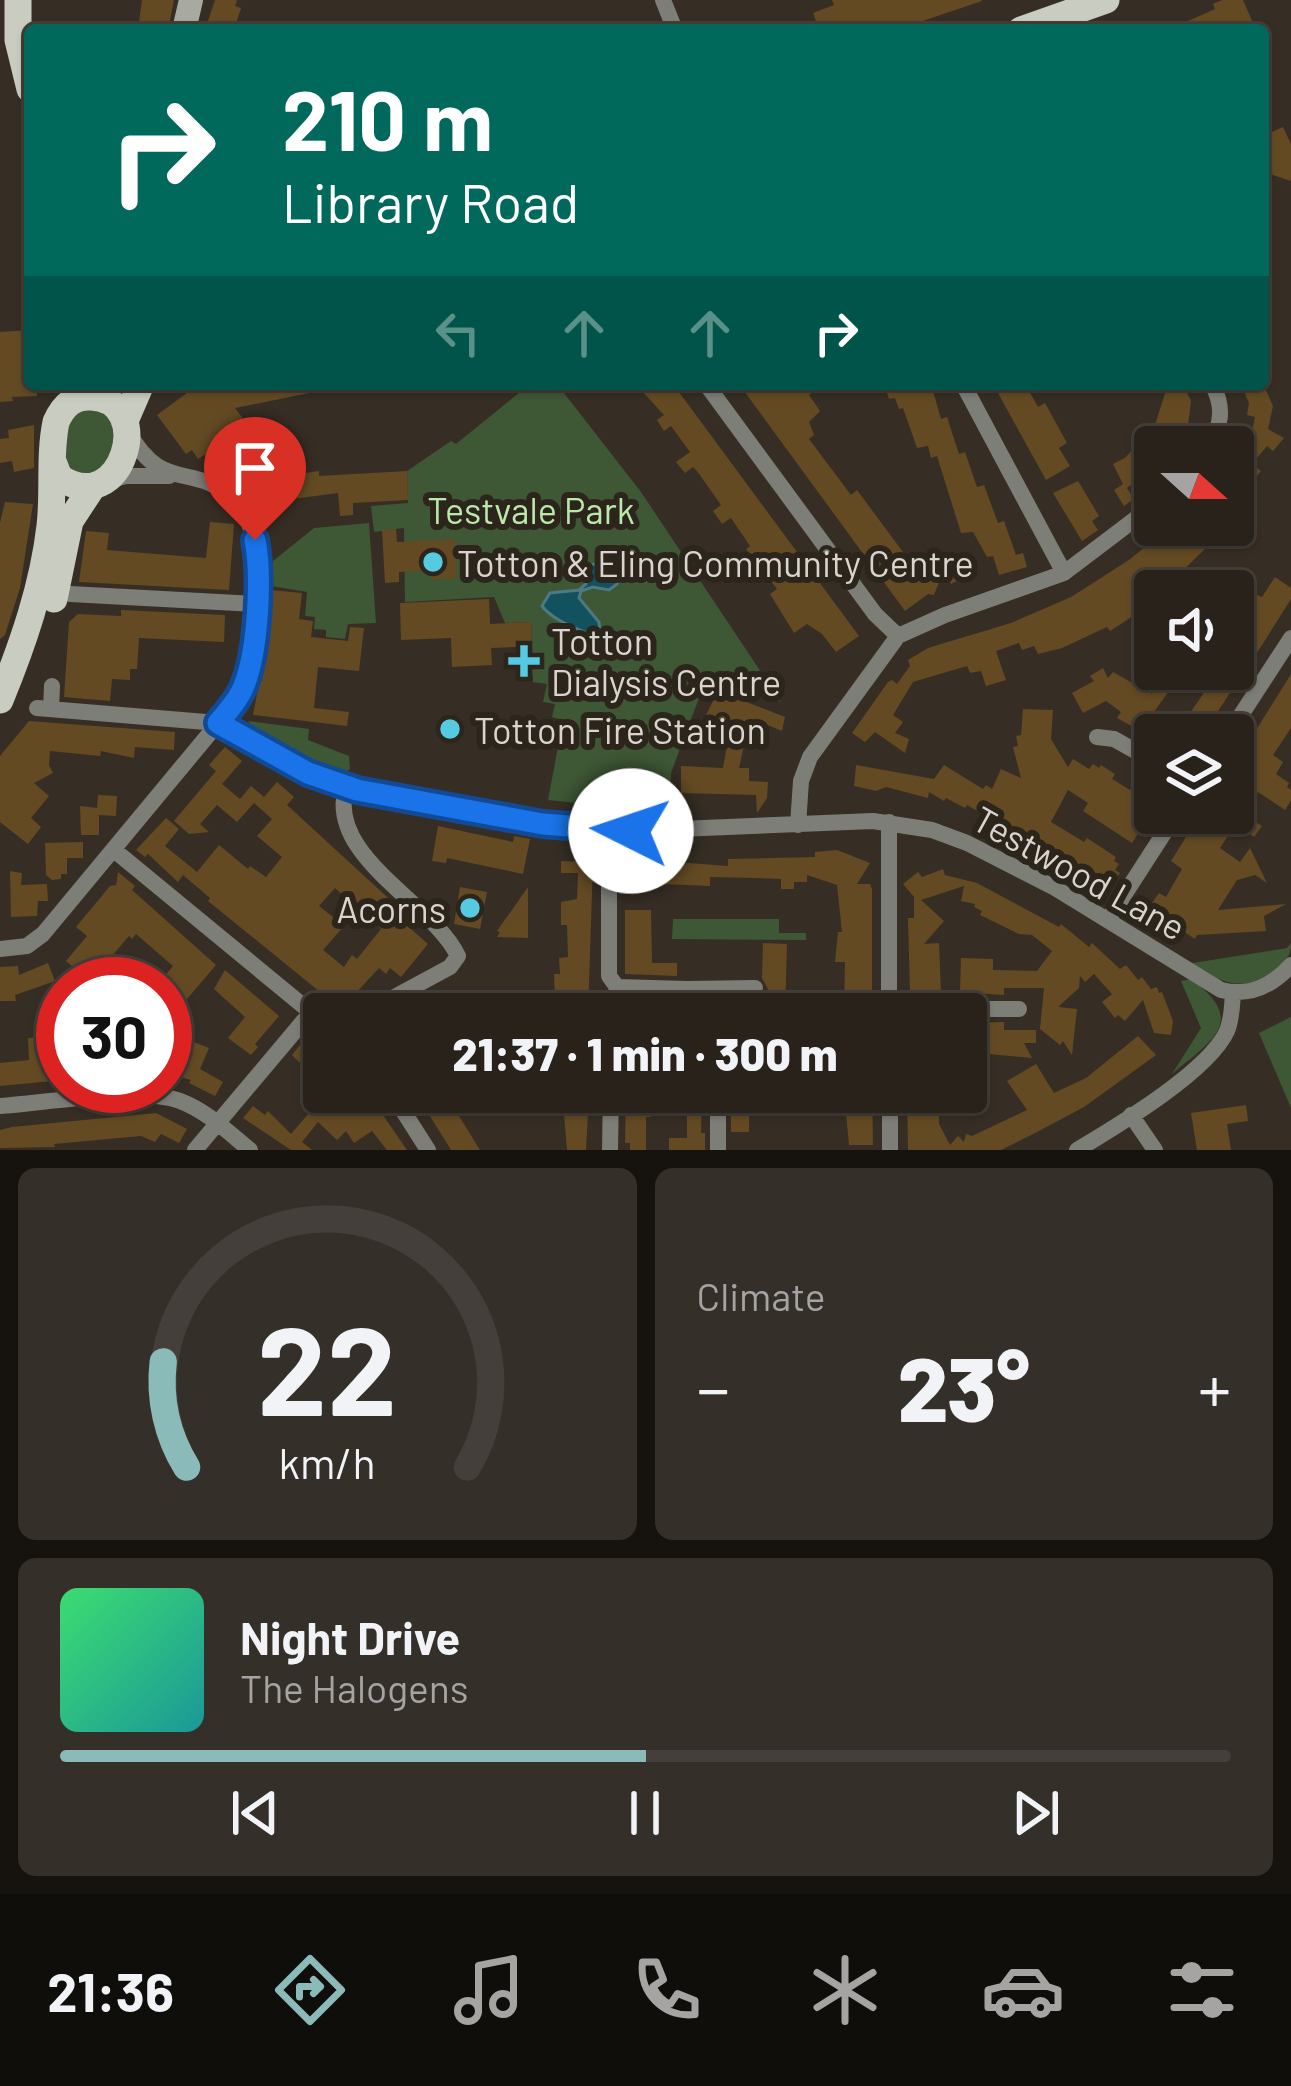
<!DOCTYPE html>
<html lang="en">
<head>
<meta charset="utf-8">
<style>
  :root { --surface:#28221b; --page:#342f28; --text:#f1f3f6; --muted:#a5a4a3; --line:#443f3a; --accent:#8bbbb9 }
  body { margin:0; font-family:Barlow,sans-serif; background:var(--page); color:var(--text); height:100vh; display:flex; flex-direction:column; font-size:45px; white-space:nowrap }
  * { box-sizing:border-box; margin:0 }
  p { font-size:39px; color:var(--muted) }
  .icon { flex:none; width:66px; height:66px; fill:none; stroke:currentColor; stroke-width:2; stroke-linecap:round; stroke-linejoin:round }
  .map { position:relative; height:1150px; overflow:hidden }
  .panel { display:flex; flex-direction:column; gap:18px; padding:18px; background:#16130f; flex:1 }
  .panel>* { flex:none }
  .guide { position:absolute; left:24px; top:24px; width:1245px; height:366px; border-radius:12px; box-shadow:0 3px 9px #0004,0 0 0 3px var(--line); background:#00695c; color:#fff; overflow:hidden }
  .needle { width:78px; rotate:111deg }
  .fabs { position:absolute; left:1134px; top:426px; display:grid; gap:24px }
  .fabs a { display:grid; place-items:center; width:120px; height:120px; border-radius:12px; background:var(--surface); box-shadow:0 3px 9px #0004,0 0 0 3px var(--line); font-size:60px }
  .speed { position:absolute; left:36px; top:957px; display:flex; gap:24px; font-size:60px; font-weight:700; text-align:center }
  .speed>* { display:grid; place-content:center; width:156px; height:156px; border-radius:50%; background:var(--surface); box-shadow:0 3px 9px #0004,0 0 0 3px var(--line); line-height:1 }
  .speed .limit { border:18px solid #d22; background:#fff; color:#111 }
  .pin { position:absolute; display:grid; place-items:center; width:102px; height:102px; color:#fff; margin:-123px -51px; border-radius:50% 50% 50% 0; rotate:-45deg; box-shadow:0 0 12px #0007 }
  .pin .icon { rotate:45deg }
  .me { position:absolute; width:132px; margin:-66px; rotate:274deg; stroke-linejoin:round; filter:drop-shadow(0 0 9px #0008) }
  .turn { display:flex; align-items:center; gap:42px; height:252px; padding:0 60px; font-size:54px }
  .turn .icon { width:156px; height:156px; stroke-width:2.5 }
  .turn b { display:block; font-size:84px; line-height:102px }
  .lanes { display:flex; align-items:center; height:114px; padding:0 60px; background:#0003; justify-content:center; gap:60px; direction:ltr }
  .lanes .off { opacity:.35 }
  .big { font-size:90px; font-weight:800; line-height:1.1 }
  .panel .widget { flex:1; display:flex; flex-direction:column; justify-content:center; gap:18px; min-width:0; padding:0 42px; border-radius:18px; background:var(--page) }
  .panel .dial { align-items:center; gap:0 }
  .dial svg { height:312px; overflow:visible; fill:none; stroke:var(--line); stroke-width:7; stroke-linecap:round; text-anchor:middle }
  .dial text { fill:var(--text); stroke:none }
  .song { display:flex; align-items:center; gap:36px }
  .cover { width:144px; height:144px; border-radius:18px; background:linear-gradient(135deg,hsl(140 70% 55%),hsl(180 70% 35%)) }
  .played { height:12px; border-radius:6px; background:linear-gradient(90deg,var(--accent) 50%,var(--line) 50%) }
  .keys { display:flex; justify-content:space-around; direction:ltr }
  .heat { display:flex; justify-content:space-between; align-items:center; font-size:66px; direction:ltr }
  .panel .tiles { flex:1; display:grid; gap:18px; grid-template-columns:1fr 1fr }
  .widget:last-child { grid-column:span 2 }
  .trip { position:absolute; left:303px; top:993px; width:684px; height:120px; border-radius:12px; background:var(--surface); box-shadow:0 3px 9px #0004,0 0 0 3px var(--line); font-weight:800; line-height:120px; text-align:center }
  .dock { display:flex; height:192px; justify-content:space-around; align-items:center; background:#100e0b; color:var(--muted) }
  .dock .icon { width:84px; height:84px }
  .dock .on { color:var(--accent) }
  .dock b { font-size:54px; color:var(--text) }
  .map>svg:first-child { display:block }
  .green { fill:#3e5735 }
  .water { fill:#12515e; stroke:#4e7980; stroke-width:3 }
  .building { fill:#634a23; fill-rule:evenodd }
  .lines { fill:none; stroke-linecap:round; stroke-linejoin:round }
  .street { stroke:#7d7e78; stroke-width:16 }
  .secondary { stroke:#a8aaa1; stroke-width:24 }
  .primary { stroke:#c9ccc0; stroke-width:27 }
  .route-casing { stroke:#114b97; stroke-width:30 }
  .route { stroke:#1a73e8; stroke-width:21 }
  .poi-dot { fill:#55cae0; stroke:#2c251b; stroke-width:4.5 }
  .labels { text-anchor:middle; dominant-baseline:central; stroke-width:12; stroke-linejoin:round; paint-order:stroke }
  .park-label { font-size:36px; fill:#bbe8ab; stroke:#2c251b }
  .poi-label { font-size:36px; fill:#d9d5ce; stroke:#2c251b; text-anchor:start }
  .street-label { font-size:36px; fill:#d9d5ce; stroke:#2c251b }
</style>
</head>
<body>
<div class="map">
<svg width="1291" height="1150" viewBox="0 0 1291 1150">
  <rect width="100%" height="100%" fill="#362e24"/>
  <path class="green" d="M530,384H557L641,492L781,702L727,672L702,690L671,773L670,808L645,810L548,800L563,720L552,717L555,704L543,702L547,684L533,682L531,622L505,623L494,597L405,602L404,528L374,532L371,506L408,503L407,471L451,441L456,444Z
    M85,406L112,418L115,457L88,479L64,469V421Z
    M369,523L376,623L348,624L345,639L326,637V630L314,629L315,617L305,616L307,592L271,586L273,561L314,528Z
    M248,721L309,729L308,740L349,756L350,769L343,774C314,764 264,750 248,721Z
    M673,919H779V933H806V940L672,939Z
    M1291,943C1291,956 1287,959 1277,968C1244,996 1220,981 1186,964L1287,948Z
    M1191,979C1248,1021 1213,1040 1172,1074L1201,1028L1181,981Z
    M1291,1017V1108L1259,1033Z"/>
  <path class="water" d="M610,556L619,568L617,584L609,590L593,587L581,591L579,598L599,622L600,635L596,637C579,629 553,621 542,606L550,593L579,590L586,584L587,566L608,561Z"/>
  <path class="building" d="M142,0H174L168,30H138Z
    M215,0H237L235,6L241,8L234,30H205Z
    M832,0H981L982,1L896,30H819L813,13L834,5Z
    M1222,0H1243L1256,30H1168L1215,9L1213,4Z
    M1283,127L1291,144V181L1270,174L1263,161V136Z
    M30,330V384H36L37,396L12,397L13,401L0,402V332Z
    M199,384H324V390L235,408L248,425L241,430L246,437L211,464L204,455L198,459L192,450L186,454L157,415Z
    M648,384H673L859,636L836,652L822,634L807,624L794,633L770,594L777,589L746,549L750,546L731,518L722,524L713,511L721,505L697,471L693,467L685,473L676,462L690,452L671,426L664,431L657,420L664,415L641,390Z
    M739,384H808L813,392L809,395L820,411L809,422L814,435L809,439L851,495L857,490L920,575L923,573L929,581L943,571L962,566L965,577L951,584L943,572L934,595L928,594L905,611Z
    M896,384H931L941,419L947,417L959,454L965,452L977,487L984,485L998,523L1004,521L1016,555L1023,553L1027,567L999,575L993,556L987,557L973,532L961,533L937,456L931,458L928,446L917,448L903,408L899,409L895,398L889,399L885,387Z
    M993,384H1025L1038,407L1045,403L1067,443L1059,448L1070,466L1046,480Z
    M1168,384H1183L1191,401L1187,434L1174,447H1155V467L1127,488L1134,499L1124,506L1114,490L1123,484L1113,464L1125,458L1155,425Z
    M1254,384H1263L1273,406L1268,429L1284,438L1273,451L1267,446L1252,464L1261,471L1233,504V455L1252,431L1255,417L1247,415L1249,403L1243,389Z
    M34,425V468L14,472L12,461L0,463V439L9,438L8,430Z
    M319,471V476L407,471L408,500L353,503V515L340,516L338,493L277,501V506L259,508L254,474L269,472L270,478Z
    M1078,481L1099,516L1092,521L1098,530L1082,541L1053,493Z
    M5,502L33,504L20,588L5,635L0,639V523Z
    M210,522L234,524L229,590L79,582L86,531L109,533L107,550L206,558Z
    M1172,525H1211L1197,538L1206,548L1166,587L1132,609L1136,614L1110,631L1107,627L1062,648L1038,654L1034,646L1022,650L1019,643L996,651L1006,680L986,686L981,671L970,673L967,666L913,682L893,715L903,722L895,733L909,739L905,753L875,732L865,742L852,733L888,682L892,680L897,684L910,666L908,660L928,648L1011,623L1071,597L1129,560Z
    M396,529L397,542L455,539L457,578L432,580V570L399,572V582L385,583L382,530Z
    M1275,577L1291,588V599L1262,645L1202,735H1175L1205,691L1203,680L1210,670L1220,676L1224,669H1233V621L1252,593L1262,597Z
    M271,590L302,593L299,619L313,621L311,637L348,641L350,627L364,628L359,671L318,667L314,708L349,712L347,726L253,715L268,636Z
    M489,599L490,624L531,622L533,675L517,676L516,647L491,648L492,665L452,667L451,638L401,640L400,603Z
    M121,610L225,615L224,642L139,638L137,669H130V680L112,679L110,701L64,697L69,622L78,614L121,616Z
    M1103,668L1108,678L1113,672L1152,694L1167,669H1185L1148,720L1152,723L1146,734L1117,718L1121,712L1106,701L1083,713L1072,693L1094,681L1090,676Z
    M1291,674V728L1273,755L1283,762L1276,774L1289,783L1287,787L1291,790V800L1285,810L1258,792L1243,814L1262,826L1254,837L1236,824L1220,848L1240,862L1250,848L1267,883L1255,875L1237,880L1218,910L1286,904L1264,916L1266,931L1197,935L1195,939L1155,913L1157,910L1150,906L1159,893L1166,897L1182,869L1171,861L1201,813H1233V767Z
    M718,691L785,717L782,731L765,724L760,738L747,732L739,768H749V781L768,782L767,798L757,813L756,795L681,793V766L723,768L731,724L706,715Z
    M1023,709L1053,710L1051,739L1068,767L1073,759L1089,769L1093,764L1099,768L1101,765L1115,774L1112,779L1130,790L1138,779L1147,785L1155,775V807L1132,843L1083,811L1088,803L1068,790L1051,822L1084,842L1087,838L1116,857L1114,861L1119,864L1115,870L1120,873L1113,882L1064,856L1062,859L967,805L965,808L946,798L944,801L929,792L928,798L886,787L876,791L854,786L856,765L934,779L944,765L983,789L986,785L992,789L1001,769L1021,778L1013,747L1018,746L1016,736L1021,735Z
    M29,721L175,732L174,750L135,747L134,758L101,751L100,756L50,751L49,765L53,773L34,783L49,796L31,818L41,827L28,844L0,822V756Z
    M225,747L242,761L222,784L240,799L251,786L264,797L277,782L294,797L287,805L398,907L393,913L428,944L401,977L390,968L386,974L379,968L341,1009L208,901L210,898L183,875L178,882L148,854L145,857L136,850L166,818L179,829L165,846L197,872L219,845L248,869L250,866L266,877L282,857L257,836L272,819L254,803L237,822L217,805L200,824L209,832L189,834L174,821L216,771L209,765ZM335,888L381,929L357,959L352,955L344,967L323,950L344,926L319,906Z
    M98,795L117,796L116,816L99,815V835H81L80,806L97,808Z
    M438,826L513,842L514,836L530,839L523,874L447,858L446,863L432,861Z
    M83,842V858H67V874H61V879L52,880L46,875L45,843Z
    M837,850L870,863L857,884H870L872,889V1014H848L844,1010L845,962H835L838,932H842L837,885L807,875V882H794V889H781V879L754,878L710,877V886L662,884L663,861L728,866V859L815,857V852Z
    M561,861L593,862L588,1014H538V998H555L554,974H560L559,958L568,957L567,925H561V902L577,899L578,873H561Z
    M943,869L945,875L977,883L1059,927L1061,924L1089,947L1092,943L1120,969L1126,965L1138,980L1142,977L1151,989L1157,987L1159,993L1162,992L1173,1021L1171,1035L1154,1033L1143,1000L1125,1021L1118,1015L1115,1018L1102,1002L1112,994L1094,974L1085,982L1080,976L1079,988L1058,1007L1077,1009L1072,1055L1063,1041L1060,1045L1040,1029L1044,988H1004V995L960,992L961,958L993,959V970L1037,971L1052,951L1032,935L1019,934L980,915L982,911L974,907L975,904L961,901L964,886L921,900L944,921L924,944L939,943L941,993H910L908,918H914V897L903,884L918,872L922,877Z
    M10,871L22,873L21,885L47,884L48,901H38L37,916L11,917Z
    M118,872L135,886L132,890L216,965L181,1006L165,993V984H158L173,966L136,934L132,939L129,936L111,957L122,964L110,984H93L66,961L87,936L76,927L110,886L116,885Z
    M460,887L487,892L480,929L454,924Z
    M528,887V938L497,937L500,932L497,931Z
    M625,910H651L652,963H677V976L625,974Z
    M763,943L787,944L785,1014H761V999L768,989L762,978Z
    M48,963L55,981L15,995L16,1001H0V967L18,966L19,975Z
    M225,970L279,1016L255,1044L258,1047L251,1055L228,1038L245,1017L214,989Z
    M463,990V998H481L450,1014H409L447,992L450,997Z
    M1004,1022V1030H1036V1043H1024L1032,1058L988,1054L966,1057L969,1023Z
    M1138,1036L1156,1055L1084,1107L1039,1131L1001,1150H908L907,1092L939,1096V1124L950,1145L958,1136L964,1142L966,1134L972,1136L1027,1110L1007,1081L1036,1064L1054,1093L1086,1078Z
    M47,1037L49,1060L63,1063V1080L0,1086V1063L29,1060L28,1038Z
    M313,1037L324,1047V1087L292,1055L304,1040L308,1043Z
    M194,1042L209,1048L200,1069L223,1082L215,1096L189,1083L191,1080L165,1073V1060L176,1062L178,1055L189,1057Z
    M318,1092H367L407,1150H387L372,1131L354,1143L346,1131L337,1140L318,1122L302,1142L312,1150H291L243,1118L253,1106L265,1115L268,1111L291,1134L309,1113L303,1108Z
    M415,1092H468L479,1106L459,1116L480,1150H451Z
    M566,1092H589L586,1150H567L564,1114H545V1098H566Z
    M626,1092H646V1106H651V1117H646V1150H630V1143H625Z
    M670,1092H702L701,1133H705V1150H669V1138H687V1108L670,1107Z
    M731,1092L800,1093V1111L749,1112V1132H731Z
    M844,1092H872L873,1145H849Z
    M1246,1105L1248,1121L1227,1124L1231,1150H1197L1191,1113Z
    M156,1113L187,1129L179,1143L161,1134L155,1142L141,1136L54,1144L55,1147L0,1148V1130L12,1127Z"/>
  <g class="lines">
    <path class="street" d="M663,0L675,30
      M706,384L875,614L898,636
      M963,384L1064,573
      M1206,447C1223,428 1224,406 1212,384
      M106,481L126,476H169
      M70,594L256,604
      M37,708L218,723L296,767L343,786L543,824L631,831L873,821L932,830L967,843L1055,888L1221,990C1250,997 1272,986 1291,965
      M51,709L52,686
      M1228,735L1291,638
      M1097,737L1114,739L1155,762
      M346,787C326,857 432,902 458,956L450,967L363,1014
      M798,825L801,781L810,757L898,636L945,615L1064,573L1155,504
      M609,831V976L617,987L612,1014
      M114,850L324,1023
      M1108,920L1177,813
      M0,949L27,946L43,934L229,710C260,667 276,536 232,498C191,461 163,495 127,430
      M617,987L687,989L686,1014
      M687,989L755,988
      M889,1009H1019
      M889,1014V822
      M391,1092L428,1150
      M718,1092V1150
      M890,1092V1150
      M0,1106C45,1103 142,1086 180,1101C207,1111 229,1133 250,1150
      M1131,1115L1155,1150
      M195,1150L311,1012
      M610,1150L611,1092
      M1077,1150C1117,1126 1208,1072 1227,1031C1232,1019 1232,1005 1233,993"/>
    <path class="secondary" d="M184,30L191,0"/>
    <path class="primary" d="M18,0V40L30,89
      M1021,30L1106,0
      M125,421L141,384
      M54,599L70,521L93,486
      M0,700C23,644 43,586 50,526C54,492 49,455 56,422C63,406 73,396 91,397C157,399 123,521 59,477L54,464"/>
  </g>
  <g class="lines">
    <defs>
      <path id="route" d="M255,540C262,576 258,648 245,683C240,698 228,711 218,723L308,773L357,790L543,824L631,831"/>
    </defs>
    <use href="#route" class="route-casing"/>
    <use href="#route" class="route"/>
  </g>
  <g class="poi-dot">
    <circle cx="433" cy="562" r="12"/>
    <path d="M518 643h12v12h12v12h-12v12h-12v-12h-12v-12h12z"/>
    <circle cx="450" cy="729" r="12"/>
    <circle cx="470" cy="908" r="12"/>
  </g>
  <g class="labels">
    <g class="park-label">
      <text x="531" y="509">Testvale Park</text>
    </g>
    <g class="poi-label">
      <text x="457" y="562">Totton &amp; Eling Community Centre</text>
      <text x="551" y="640">Totton<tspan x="551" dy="41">Dialysis Centre</tspan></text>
      <text x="474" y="729">Totton Fire Station</text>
      <text x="446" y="908" text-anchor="end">Acorns</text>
    </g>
    <g class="street-label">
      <text transform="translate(1080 872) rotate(29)">Testwood Lane</text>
    </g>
  </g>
</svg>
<div class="fabs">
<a><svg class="needle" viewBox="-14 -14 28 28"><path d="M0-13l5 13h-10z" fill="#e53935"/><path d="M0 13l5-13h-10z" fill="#a5a4a3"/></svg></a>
<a><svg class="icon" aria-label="sound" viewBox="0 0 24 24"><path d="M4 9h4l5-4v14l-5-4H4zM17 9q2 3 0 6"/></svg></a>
<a><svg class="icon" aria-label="layers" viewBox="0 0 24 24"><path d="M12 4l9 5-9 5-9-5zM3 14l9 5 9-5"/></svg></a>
</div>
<div class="speed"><div class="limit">30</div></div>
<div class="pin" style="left:255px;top:540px;background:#d93025"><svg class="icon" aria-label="arrive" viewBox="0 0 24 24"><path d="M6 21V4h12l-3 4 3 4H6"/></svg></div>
<svg class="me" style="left:631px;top:831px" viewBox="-20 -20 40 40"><circle r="19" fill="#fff"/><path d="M0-13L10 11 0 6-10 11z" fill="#1a73e8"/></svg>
<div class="trip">21:37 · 1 min · 300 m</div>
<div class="guide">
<div class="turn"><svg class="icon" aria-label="right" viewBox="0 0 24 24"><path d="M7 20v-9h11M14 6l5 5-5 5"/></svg><div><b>210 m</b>Library Road</div></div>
<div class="lanes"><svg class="icon off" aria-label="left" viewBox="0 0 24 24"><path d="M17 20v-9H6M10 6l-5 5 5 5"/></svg><svg class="icon off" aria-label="ahead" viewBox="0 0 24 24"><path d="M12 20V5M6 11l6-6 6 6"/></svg><svg class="icon off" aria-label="ahead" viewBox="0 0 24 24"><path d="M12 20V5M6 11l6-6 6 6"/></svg><svg class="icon" aria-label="right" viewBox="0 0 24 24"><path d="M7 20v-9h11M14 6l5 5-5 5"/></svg></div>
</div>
</div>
<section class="panel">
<div class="tiles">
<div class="widget dial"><svg viewBox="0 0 100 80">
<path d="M14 69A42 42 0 1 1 86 69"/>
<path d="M14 69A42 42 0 0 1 8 42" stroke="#8bbbb9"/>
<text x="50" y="56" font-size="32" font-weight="700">22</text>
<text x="50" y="72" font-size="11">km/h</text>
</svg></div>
<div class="widget"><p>Climate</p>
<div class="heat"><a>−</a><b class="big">23°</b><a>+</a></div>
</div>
<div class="widget">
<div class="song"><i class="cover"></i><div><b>Night Drive</b><p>The Halogens</p></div></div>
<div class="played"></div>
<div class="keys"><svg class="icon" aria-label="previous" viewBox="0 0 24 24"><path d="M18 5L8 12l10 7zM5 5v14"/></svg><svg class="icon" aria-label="pause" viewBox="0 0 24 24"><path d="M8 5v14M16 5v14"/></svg><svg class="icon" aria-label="next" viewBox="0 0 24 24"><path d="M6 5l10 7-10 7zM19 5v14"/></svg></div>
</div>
</div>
</section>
<nav class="dock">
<b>21:36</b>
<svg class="icon on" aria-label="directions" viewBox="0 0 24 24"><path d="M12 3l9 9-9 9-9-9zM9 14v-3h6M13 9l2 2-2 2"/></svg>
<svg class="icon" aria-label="music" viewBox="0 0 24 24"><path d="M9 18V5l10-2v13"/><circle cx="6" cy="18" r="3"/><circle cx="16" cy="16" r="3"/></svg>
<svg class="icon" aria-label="phone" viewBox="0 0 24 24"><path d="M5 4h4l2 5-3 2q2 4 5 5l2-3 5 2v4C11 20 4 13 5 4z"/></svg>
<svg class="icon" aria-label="climate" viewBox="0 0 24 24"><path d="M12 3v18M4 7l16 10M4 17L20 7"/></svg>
<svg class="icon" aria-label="car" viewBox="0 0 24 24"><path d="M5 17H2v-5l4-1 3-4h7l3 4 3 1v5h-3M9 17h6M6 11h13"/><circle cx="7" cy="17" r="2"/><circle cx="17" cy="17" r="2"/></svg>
<svg class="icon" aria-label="filters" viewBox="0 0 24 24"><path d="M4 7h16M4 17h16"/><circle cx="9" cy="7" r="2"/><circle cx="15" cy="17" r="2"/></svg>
</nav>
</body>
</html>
